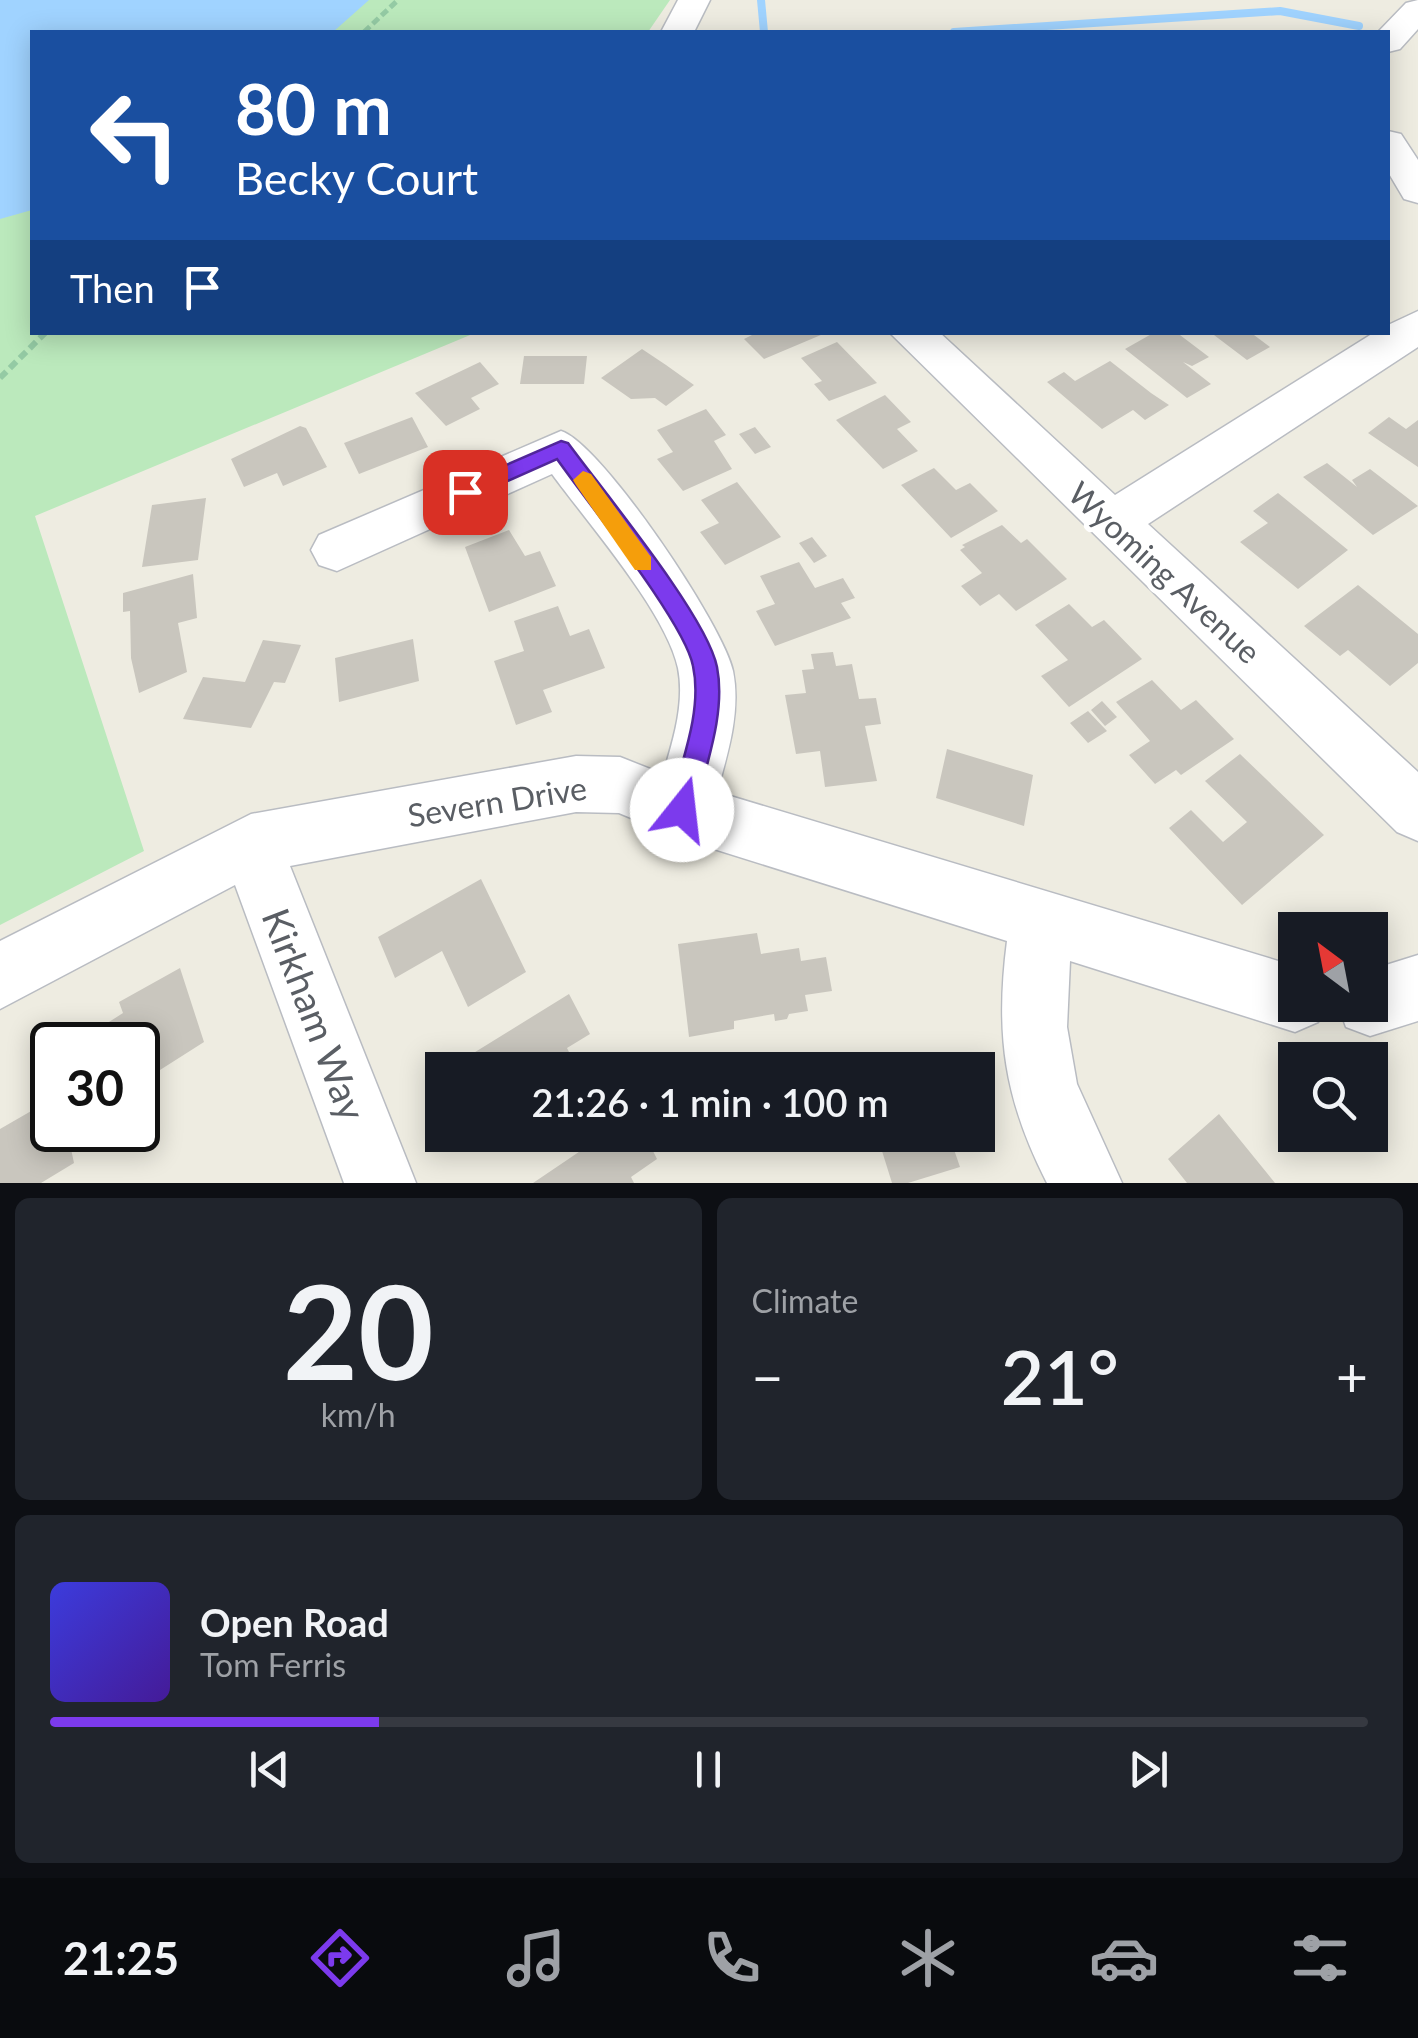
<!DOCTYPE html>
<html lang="en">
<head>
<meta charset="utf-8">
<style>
  :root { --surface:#171b24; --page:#20242c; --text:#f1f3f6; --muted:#9ea1a6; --line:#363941; --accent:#7c3aed }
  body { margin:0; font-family:Lato,sans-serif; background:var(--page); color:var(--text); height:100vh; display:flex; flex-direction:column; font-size:38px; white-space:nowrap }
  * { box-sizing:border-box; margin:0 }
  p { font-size:32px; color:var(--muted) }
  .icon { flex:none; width:55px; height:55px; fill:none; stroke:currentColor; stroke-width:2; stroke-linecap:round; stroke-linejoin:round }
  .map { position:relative; height:1183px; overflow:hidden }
  .side { display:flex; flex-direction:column; gap:15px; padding:15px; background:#0d0f14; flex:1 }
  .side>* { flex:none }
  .hud { position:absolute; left:30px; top:30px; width:1360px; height:305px; border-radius:0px; box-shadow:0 5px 25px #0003; background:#1a4fa0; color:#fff; overflow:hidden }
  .needle { width:65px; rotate:328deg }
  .tools { position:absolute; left:1278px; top:912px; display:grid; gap:20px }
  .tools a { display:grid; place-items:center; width:110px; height:110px; border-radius:0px; background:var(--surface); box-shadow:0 5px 25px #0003; font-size:50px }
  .speed { position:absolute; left:30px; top:1022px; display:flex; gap:20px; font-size:50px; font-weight:700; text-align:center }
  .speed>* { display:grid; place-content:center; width:130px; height:130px; border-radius:50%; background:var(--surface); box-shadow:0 5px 25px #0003; line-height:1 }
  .speed .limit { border:5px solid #111; border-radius:15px; background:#fff; color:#111 }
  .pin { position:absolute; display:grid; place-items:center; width:85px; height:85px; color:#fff; margin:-42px; border-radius:20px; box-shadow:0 5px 15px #0006 }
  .me { position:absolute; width:110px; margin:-55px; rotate:16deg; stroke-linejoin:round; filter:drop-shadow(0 0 8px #0008) }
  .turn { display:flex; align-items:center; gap:35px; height:210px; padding:0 40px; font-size:45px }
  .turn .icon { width:130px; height:130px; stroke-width:2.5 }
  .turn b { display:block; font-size:70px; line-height:85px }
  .then { display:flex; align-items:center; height:95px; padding:0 40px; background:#0003; gap:20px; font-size:38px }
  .big { font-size:75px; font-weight:600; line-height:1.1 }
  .side .card { flex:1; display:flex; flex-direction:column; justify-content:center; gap:15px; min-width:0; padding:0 35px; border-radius:15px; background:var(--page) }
  .side .dial { align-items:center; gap:0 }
  .dial b { font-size:130px; line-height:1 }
  .song { display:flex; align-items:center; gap:30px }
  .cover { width:120px; height:120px; border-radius:15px; background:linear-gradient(135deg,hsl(240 70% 55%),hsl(260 70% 35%)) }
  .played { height:10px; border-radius:5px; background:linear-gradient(90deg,var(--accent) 25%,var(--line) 25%) }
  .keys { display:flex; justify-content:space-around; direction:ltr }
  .heat { display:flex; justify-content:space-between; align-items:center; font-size:55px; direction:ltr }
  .side .tiles { flex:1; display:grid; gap:15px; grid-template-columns:1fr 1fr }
  .card:last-child { grid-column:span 2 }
  .trip { position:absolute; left:425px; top:1052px; width:570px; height:100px; border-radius:0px; background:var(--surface); box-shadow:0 5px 25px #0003; font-weight:600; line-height:100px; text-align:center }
  .tab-bar { display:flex; height:160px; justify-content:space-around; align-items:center; background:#090b0e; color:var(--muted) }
  .tab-bar .icon { width:70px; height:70px }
  .tab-bar .active { color:var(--accent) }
  .tab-bar b { font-size:45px; color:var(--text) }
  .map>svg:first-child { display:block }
  .green { fill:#bbe9bc }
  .water { fill:#a0d3ff }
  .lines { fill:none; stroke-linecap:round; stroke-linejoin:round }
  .stream { stroke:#a0d3ff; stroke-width:8 }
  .building { fill:#c9c6be }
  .minor-casing { stroke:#b9bcc2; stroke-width:3 }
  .path-far1 { stroke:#94caa4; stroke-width:5; stroke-dasharray:8 4; stroke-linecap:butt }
  .path { stroke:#94caa4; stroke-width:6; stroke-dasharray:9 5; stroke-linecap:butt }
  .minor { fill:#fff; fill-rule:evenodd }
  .route { fill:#7c3aed; stroke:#51269a; stroke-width:2.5 }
  .slow { fill:#f59e0b }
  .labels { text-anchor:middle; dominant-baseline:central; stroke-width:10; stroke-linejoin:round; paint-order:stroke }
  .street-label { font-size:32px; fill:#5a5e64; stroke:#fff }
  .near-street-label { font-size:38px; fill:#5a5e64; stroke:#fff }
</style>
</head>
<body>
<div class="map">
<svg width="1418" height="1183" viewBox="0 0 1418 1183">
  <rect width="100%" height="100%" fill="#eeece1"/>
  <path class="green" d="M0,0H670L648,32H32V332L475,333L35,516L144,851L0,925Z"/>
  <path class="water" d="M0,0H369L333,32H32V210L0,219Z"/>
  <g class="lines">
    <path class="stream" d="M761,0L764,32
      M954,32L1280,11L1359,26"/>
  </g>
  <path class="building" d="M758,332H828L764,359L744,339Z
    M1155,332H1176L1209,357L1192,366L1183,362L1211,384L1187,398L1125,349Z
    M1210,332H1250L1270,347L1247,360Z
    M837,342L877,383L829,401L814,384L822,381L801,358Z
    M642,349L666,365L694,385L666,406L655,398L631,399L601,378Z
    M524,356H587L584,384H520Z
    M1110,361L1151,393L1169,405L1145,420L1133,410L1102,429L1047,382L1064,372L1075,381Z
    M480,362L499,384L471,398L480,409L446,426L415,393Z
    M885,395L911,422L897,429L918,451L883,469L836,420Z
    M706,409L726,435L714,441L732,469L683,491L657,459L673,452L657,430Z
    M412,417L428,447L359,474L344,443Z
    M1389,417L1406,429L1418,420V467L1368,433Z
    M300,426L306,428L327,467L283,486L277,473L244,487L231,459Z
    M755,427L771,447L755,454L739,434Z
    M1327,463L1357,487L1352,480L1370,469L1418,506L1373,535L1303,477Z
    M934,468L956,490L970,483L998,511L951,538L901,485Z
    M737,482L781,537L725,565L700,532L719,523L701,500Z
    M1278,493L1348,550L1298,589L1240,542L1268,523L1253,511Z
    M206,498L198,560L142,567L152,505Z
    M1002,525L1021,543L1027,539L1067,579L1016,611L999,594L980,606L961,586L982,573L960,550L965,547L962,545Z
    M509,530L525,556L540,551L556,586L489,612L465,547Z
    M812,537L827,556L814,563L799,543Z
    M799,562L815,588L843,578L855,598L841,603L851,618L775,646L756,611L775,604L760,576Z
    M193,574L197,618L178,623L187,672L139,693L131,658L130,611L123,612V593Z
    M1358,585L1418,634V663L1390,686L1348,650L1340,656L1304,626Z
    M1069,604L1092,627L1104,620L1142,659L1069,707L1041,676L1068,660L1035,625Z
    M558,606L570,636L589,629L605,668L543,690L552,712L516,725L494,661L524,651L514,621Z
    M413,639L419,681L339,702L335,658Z
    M263,640L301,645L285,683L274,682L251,728L183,719L203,677L245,682Z
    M833,652L836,666L852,664L859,699L876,698L881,724L865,726L877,781L825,787L820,751L796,754L785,695L806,693L802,670L814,669L811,654Z
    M1152,680L1181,710L1196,700L1234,739L1181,775L1176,770L1155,784L1129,755L1150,741L1116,702Z
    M1102,701L1117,717L1105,726L1091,710Z
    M1088,711L1107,731L1088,743L1070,723Z
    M947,749L1033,775L1024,826L936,798Z
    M1240,754L1324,835L1242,905L1169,828L1191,810L1223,842L1247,822L1205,781Z
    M481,879L526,972L468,1007L442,951L395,978L378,937Z
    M757,933L761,954L799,948L801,961L826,957L832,991L805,995L808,1011L789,1014L787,1019L775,1021L774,1014L734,1021V1029L689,1037L678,944Z
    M180,968L204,1042L138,1084V1045H73L123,1013L119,1002Z
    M569,994L590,1034L567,1048L578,1070H446Z
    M920,1052L926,1070H866L865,1069Z
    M52,1099V1130H67L74,1163L41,1183H0V1129Z
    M1219,1114L1275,1183H1187L1168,1159Z
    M525,1135H562L536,1152Z
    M604,1135H611L616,1144L628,1135H645L657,1159L631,1177L634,1183H533Z
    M877,1135H949L960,1167L908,1183H892Z"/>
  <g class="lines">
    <defs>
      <path id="minor" d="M678,0H710L694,32H661Z
        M1418,0V29L1400,49L1388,52V32H1378L1406,3Z
        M1388,131L1401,134L1418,160V203L1404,199L1388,172Z
        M1418,311V347L1148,524L1418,772V841L1397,832L889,332H939L1115,495L1375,332H1388V325Z
        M561,431C601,443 724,626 733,671C741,711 728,753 717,792L1295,966V1005H1326L1318,1022L1295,1032L1070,961L1067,1027L1077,1084L1122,1183H1047C1004,1099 995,1034 1007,941L682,839L619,813L576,812L290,866L416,1183H344L235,885L0,1009V941L251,814L576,756L620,757L663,774C673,741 685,703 678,668C666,612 587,522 552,474L337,571L319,565L311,550L319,535Z
        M1418,955V1021L1370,1036L1346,1027L1338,1005H1370V970Z"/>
    </defs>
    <use href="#minor" class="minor-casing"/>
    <path class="path-far1" d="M364,32L398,0"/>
    <path class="path" d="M0,378L46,332"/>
    <use href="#minor" class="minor"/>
  </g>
  <path class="route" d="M561,441L568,443C603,491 707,616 717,667C726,713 706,765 695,810L691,819L682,822L673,819L669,810C680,766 703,712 693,666C685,623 587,502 557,459L465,500L455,492L458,486Z"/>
  <path class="slow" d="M583,471L591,474L651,557V570H635L576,485L573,480Z"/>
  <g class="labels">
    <g class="street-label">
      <text transform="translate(1165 572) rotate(43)">Wyoming Avenue</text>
      <text transform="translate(497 801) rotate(-9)">Severn Drive</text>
    </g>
    <g class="near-street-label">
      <text transform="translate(315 1014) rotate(69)">Kirkham Way</text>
    </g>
  </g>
</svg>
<div class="tools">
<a><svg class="needle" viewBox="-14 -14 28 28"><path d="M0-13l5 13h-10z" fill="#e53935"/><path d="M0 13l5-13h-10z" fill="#9ea1a6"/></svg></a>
<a><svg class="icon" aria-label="search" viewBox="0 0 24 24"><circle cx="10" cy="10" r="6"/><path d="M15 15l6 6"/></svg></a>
</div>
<div class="speed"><div class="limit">30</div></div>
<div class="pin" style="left:465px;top:492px;background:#d93025"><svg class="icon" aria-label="arrive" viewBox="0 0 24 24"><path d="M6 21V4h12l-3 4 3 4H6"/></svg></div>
<svg class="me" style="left:682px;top:810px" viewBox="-20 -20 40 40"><circle r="19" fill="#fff"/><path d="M0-13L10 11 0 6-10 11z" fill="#7c3aed"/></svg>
<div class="trip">21:26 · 1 min · 100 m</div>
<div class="hud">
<div class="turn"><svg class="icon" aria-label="left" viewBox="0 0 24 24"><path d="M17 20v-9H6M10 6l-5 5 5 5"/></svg><div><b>80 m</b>Becky Court</div></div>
<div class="then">Then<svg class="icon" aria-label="arrive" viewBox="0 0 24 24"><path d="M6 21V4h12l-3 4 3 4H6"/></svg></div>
</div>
</div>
<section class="side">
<div class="tiles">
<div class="card dial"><b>20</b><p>km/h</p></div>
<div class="card"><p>Climate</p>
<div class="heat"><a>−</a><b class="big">21°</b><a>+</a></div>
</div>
<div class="card">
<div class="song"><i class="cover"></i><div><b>Open Road</b><p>Tom Ferris</p></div></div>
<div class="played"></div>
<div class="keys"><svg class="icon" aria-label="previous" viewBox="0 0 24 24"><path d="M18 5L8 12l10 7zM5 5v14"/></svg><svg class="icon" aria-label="pause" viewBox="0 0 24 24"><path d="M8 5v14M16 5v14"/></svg><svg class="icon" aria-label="next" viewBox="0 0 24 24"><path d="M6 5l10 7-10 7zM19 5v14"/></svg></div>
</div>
</div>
</section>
<nav class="tab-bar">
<b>21:25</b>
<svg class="icon active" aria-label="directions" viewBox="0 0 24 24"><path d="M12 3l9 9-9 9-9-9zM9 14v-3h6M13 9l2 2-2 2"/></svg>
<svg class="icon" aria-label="music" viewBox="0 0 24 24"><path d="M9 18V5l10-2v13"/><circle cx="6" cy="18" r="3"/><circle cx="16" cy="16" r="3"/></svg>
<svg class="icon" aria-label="phone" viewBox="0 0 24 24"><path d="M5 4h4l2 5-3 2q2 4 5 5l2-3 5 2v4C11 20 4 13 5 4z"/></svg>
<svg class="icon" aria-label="climate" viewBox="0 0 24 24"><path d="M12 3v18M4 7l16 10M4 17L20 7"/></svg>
<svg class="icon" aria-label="car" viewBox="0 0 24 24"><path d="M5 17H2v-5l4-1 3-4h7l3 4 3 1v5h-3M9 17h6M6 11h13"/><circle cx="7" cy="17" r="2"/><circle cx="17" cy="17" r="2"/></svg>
<svg class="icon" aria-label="filters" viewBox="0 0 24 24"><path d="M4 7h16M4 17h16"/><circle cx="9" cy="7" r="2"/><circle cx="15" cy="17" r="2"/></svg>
</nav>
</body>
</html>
